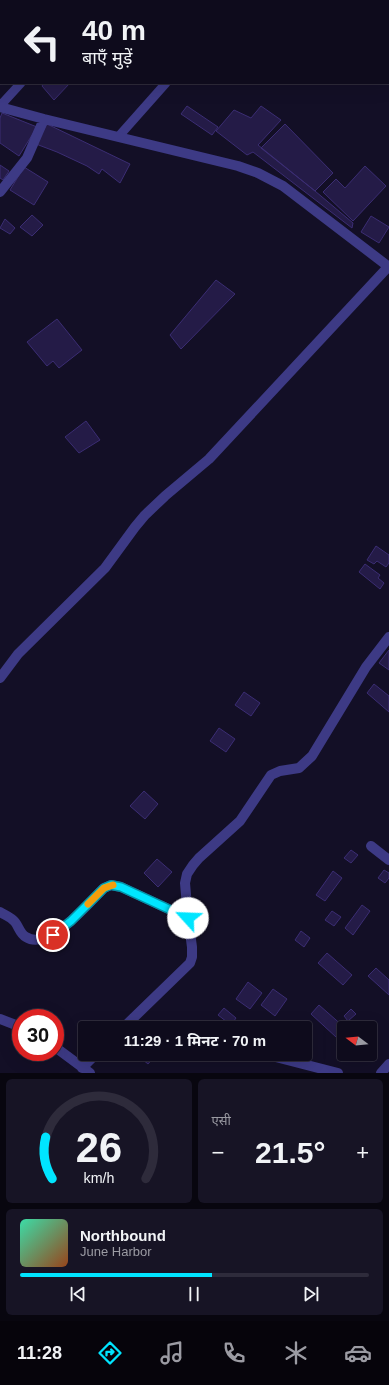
<!DOCTYPE html>
<html lang="hi">
<head>
<meta charset="utf-8">
<style>
  :root { --surface:#0e0b1c; --page:#171425; --text:#f1f3f6; --muted:#9b9ba3; --line:#2e2b3b; --accent:#00e5ff }
  body { margin:0; font-family:Helvetica,"Noto Sans Devanagari",sans-serif; background:var(--page); color:var(--text); height:100vh; display:flex; flex-direction:column; font-size:15px; white-space:nowrap }
  * { box-sizing:border-box; margin:0 }
  p { font-size:13px; color:var(--muted) }
  .icon { flex:none; width:22px; height:22px; fill:none; stroke:currentColor; stroke-width:2; stroke-linecap:round; stroke-linejoin:round }
  .map { position:relative; height:1073px; overflow:hidden }
  .sheet { display:flex; flex-direction:column; gap:6px; padding:6px; background:#08060f; flex:1 }
  .sheet>* { flex:none }
  .hud { position:absolute; left:0px; top:0px; width:389px; height:84px; box-shadow:0 4px 16px #0002,0 0 0 1px var(--line); background:#0e0b1c; color:var(--text); overflow:hidden }
  .needle { width:26px; rotate:286deg }
  .tools { position:absolute; left:337px; top:1021px; display:grid; gap:8px }
  .tools a { display:grid; place-items:center; width:40px; height:40px; border-radius:4px; background:var(--surface); box-shadow:0 4px 16px #0002,0 0 0 1px var(--line); font-size:20px }
  .speed { position:absolute; left:12px; top:1009px; display:flex; gap:8px; font-size:20px; font-weight:700; text-align:center }
  .speed>* { display:grid; place-content:center; width:52px; height:52px; border-radius:50%; background:var(--surface); box-shadow:0 4px 16px #0002,0 0 0 1px var(--line); line-height:1 }
  .speed .limit { border:6px solid #d22; background:#fff; color:#111 }
  .pin { position:absolute; display:grid; place-items:center; width:34px; height:34px; color:#fff; margin:-17px; border:2px solid #fff; border-radius:50%; box-shadow:0 1px 4px #0007 }
  .me { position:absolute; width:44px; margin:-22px; rotate:295deg; stroke-linejoin:round; filter:drop-shadow(0 0 3px #0008) }
  .turn { display:flex; align-items:center; gap:14px; height:84px; padding:0 16px; font-size:18px }
  .turn .icon { width:52px; height:52px; stroke-width:2.5 }
  .turn b { display:block; font-size:28px; line-height:34px }
  .big { font-size:30px; font-weight:700; line-height:1.1 }
  .sheet .widget { flex:1; display:flex; flex-direction:column; justify-content:center; gap:6px; min-width:0; padding:0 14px; border-radius:6px; background:var(--page) }
  .sheet .dial { align-items:center; gap:0 }
  .dial svg { height:104px; overflow:visible; fill:none; stroke:var(--line); stroke-width:7; stroke-linecap:round; text-anchor:middle }
  .dial text { fill:var(--text); stroke:none }
  .song { display:flex; align-items:center; gap:12px }
  .cover { width:48px; height:48px; border-radius:6px; background:linear-gradient(135deg,hsl(160 70% 55%),hsl(20 70% 35%)) }
  .played { height:4px; border-radius:2px; background:linear-gradient(90deg,var(--accent) 55%,var(--line) 55%) }
  .keys { display:flex; justify-content:space-around; direction:ltr }
  .heat { display:flex; justify-content:space-between; align-items:center; font-size:22px; direction:ltr }
  .sheet .tiles { flex:1; display:grid; gap:6px; grid-template-columns:1fr 1fr }
  .widget:last-child { grid-column:span 2 }
  .trip { position:absolute; left:78px; top:1021px; width:234px; height:40px; border-radius:4px; background:var(--surface); box-shadow:0 4px 16px #0002,0 0 0 1px var(--line); font-weight:700; line-height:40px; text-align:center }
  .tab-bar { display:flex; height:64px; justify-content:space-around; align-items:center; background:#06040b; color:var(--muted) }
  .tab-bar .icon { width:28px; height:28px }
  .tab-bar .on { color:var(--accent) }
  .tab-bar b { font-size:18px; color:var(--text) }
  .map>svg:first-child { display:block }
  .building { fill:#241b47; stroke:#3b2d73 }
  .lines { fill:none; stroke-linecap:round; stroke-linejoin:round }
  .service { stroke:#3d3a85; stroke-width:9 }
  .minor { stroke:#3d3a85; stroke-width:10 }
  .route-casing { stroke:#0095a6; stroke-width:10 }
  .route { stroke:#00e5ff; stroke-width:7 }
  .slow { stroke:#f59e0b; stroke-width:7 }
</style>
</head>
<body>
<div class="map">
<svg width="389" height="1073" viewBox="0 0 389 1073">
  <rect width="100%" height="100%" fill="#130f26"/>
  <path class="building" d="M44,83H70L54,100L42,86Z
    M187,106L218,127L212,135L181,114Z
    M261,106L281,120L258,145L315,191L353,223L352,228L253,152L247,155L216,131L234,110L251,118Z
    M2,113L37,127L19,156L0,143V118Z
    M47,124L130,164L120,183L102,169L99,174L87,166L57,152L36,144Z
    M285,124L333,173L315,191L261,148Z
    M0,165L9,171L3,180L0,178Z
    M365,166L386,186L353,221L323,192L336,179L345,188Z
    M24,167L48,182L34,205L10,190Z
    M32,215L43,225L32,236L20,227Z
    M371,216L389,227L379,243L361,232Z
    M5,219L15,228L10,234L0,228Z
    M216,280L235,294L181,349L170,335Z
    M57,319L82,350L59,368L53,361L47,366L27,342Z
    M86,421L100,440L79,453L65,437Z
    M376,546L389,555V563L386,567L377,561L374,564L367,560Z
    M365,564L380,575L378,578L384,583L380,589L359,572Z
    M389,650V670L379,663Z
    M374,684L389,696V712L367,693Z
    M244,692L260,703L251,716L235,705Z
    M219,728L235,739L226,752L210,741Z
    M144,791L158,804L145,819L130,806Z
    M351,850L358,855L351,863L344,858Z
    M157,859L172,872L158,887L144,873Z
    M384,870L389,873V878L385,883L378,878Z
    M333,871L342,878L325,901L316,895Z
    M362,905L370,911L353,935L345,928Z
    M332,911L341,917L334,926L325,920Z
    M301,931L310,938L304,947L295,940Z
    M327,953L352,975L343,985L318,963Z
    M376,968L389,980V995L368,976Z
    M248,982L262,993L250,1009L236,999Z
    M273,989L287,999L275,1016L261,1005Z
    M319,1005L344,1027L336,1037L311,1014Z
    M224,1008L236,1018L231,1025L218,1015Z
    M351,1009L356,1014L348,1021L344,1016Z
    M136,1054H150L154,1057L148,1064Z"/>
  <g class="lines">
    <path class="service" d="M98,1L99,0
      M0,106L21,83
      M119,136L166,83"/>
    <path class="minor" d="M0,107L44,119L238,166L258,173L283,186L389,267
      M0,192L27,158L44,119
      M0,678L18,654L105,568L135,527L145,515L165,496L209,459L389,266
      M371,846L389,860
      M0,912C5,915 11,917 15,922C19,927 20,934 26,937C49,952 89,902 104,888L111,885L121,887L188,918
      M0,1019L21,1027
      M123,1028L190,963L192,957V947L188,918L185,883L187,874L193,865L199,858L240,821L271,775L280,771L299,768L312,756L366,667L389,637
      M55,1047L90,1073
      M264,1054L338,1073
      M82,1068L96,1054
      M381,1073L389,1064"/>
  </g>
  <g class="lines">
    <defs>
      <path id="route" d="M53,935L71,921L104,888L111,885L121,887L188,918"/>
    </defs>
    <use href="#route" class="route-casing"/>
    <use href="#route" class="route"/>
    <path class="slow" d="M88,904L104,888L113,885"/>
  </g>
</svg>
<div class="tools">
<a><svg class="needle" viewBox="-14 -14 28 28"><path d="M0-13l5 13h-10z" fill="#e53935"/><path d="M0 13l5-13h-10z" fill="#9b9ba3"/></svg></a>
</div>
<div class="speed"><div class="limit">30</div></div>
<div class="pin" style="left:53px;top:935px;background:#d93025"><svg class="icon" aria-label="arrive" viewBox="0 0 24 24"><path d="M6 21V4h12l-3 4 3 4H6"/></svg></div>
<svg class="me" style="left:188px;top:918px" viewBox="-20 -20 40 40"><circle r="19" fill="#fff"/><path d="M0-13L10 11 0 6-10 11z" fill="#00e5ff"/></svg>
<div class="trip">11:29 · 1 मिनट · 70 m</div>
<div class="hud">
<div class="turn"><svg class="icon" aria-label="left" viewBox="0 0 24 24"><path d="M17 20v-9H6M10 6l-5 5 5 5"/></svg><div><b>40 m</b>बाएँ मुड़ें</div></div>
</div>
</div>
<section class="sheet">
<div class="tiles">
<div class="widget dial"><svg viewBox="0 0 100 80">
<path d="M14 69A42 42 0 1 1 86 69"/>
<path d="M14 69A42 42 0 0 1 9 37" stroke="#00e5ff"/>
<text x="50" y="56" font-size="32" font-weight="700">26</text>
<text x="50" y="72" font-size="11">km/h</text>
</svg></div>
<div class="widget"><p>एसी</p>
<div class="heat"><a>−</a><b class="big">21.5°</b><a>+</a></div>
</div>
<div class="widget">
<div class="song"><i class="cover"></i><div><b>Northbound</b><p>June Harbor</p></div></div>
<div class="played"></div>
<div class="keys"><svg class="icon" aria-label="previous" viewBox="0 0 24 24"><path d="M18 5L8 12l10 7zM5 5v14"/></svg><svg class="icon" aria-label="pause" viewBox="0 0 24 24"><path d="M8 5v14M16 5v14"/></svg><svg class="icon" aria-label="next" viewBox="0 0 24 24"><path d="M6 5l10 7-10 7zM19 5v14"/></svg></div>
</div>
</div>
</section>
<nav class="tab-bar">
<b>11:28</b>
<svg class="icon on" aria-label="directions" viewBox="0 0 24 24"><path d="M12 3l9 9-9 9-9-9zM9 14v-3h6M13 9l2 2-2 2"/></svg>
<svg class="icon" aria-label="music" viewBox="0 0 24 24"><path d="M9 18V5l10-2v13"/><circle cx="6" cy="18" r="3"/><circle cx="16" cy="16" r="3"/></svg>
<svg class="icon" aria-label="phone" viewBox="0 0 24 24"><path d="M5 4h4l2 5-3 2q2 4 5 5l2-3 5 2v4C11 20 4 13 5 4z"/></svg>
<svg class="icon" aria-label="climate" viewBox="0 0 24 24"><path d="M12 3v18M4 7l16 10M4 17L20 7"/></svg>
<svg class="icon" aria-label="car" viewBox="0 0 24 24"><path d="M5 17H2v-5l4-1 3-4h7l3 4 3 1v5h-3M9 17h6M6 11h13"/><circle cx="7" cy="17" r="2"/><circle cx="17" cy="17" r="2"/></svg>
</nav>
</body>
</html>
